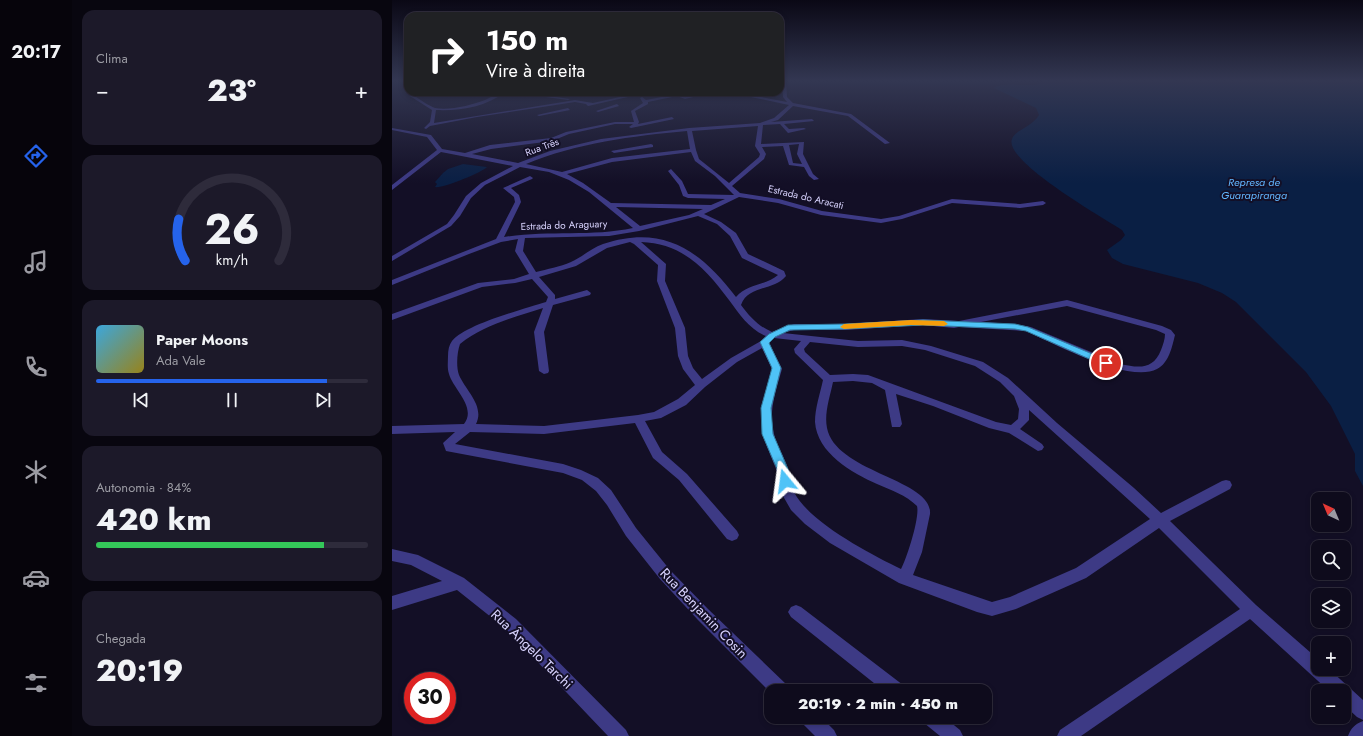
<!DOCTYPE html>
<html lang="pt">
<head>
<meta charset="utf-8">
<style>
  :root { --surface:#0e0b1c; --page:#1c1929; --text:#f1f3f6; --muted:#9b9ba3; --line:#2e2b3b; --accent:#2563eb }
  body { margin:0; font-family:Jost,sans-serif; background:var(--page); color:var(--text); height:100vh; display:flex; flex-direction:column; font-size:15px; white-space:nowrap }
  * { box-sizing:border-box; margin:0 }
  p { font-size:13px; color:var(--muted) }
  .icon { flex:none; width:22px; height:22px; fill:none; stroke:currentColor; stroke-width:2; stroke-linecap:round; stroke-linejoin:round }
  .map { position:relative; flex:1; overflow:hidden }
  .drawer { display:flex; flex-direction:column; gap:10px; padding:10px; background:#08060f; width:320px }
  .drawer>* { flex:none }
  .top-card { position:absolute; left:12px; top:12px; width:380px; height:84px; border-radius:12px; box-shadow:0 2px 6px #0003,0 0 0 1px var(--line); background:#202124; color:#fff; overflow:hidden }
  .needle { width:26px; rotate:316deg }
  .controls { position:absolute; left:919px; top:492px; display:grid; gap:8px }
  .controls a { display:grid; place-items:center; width:40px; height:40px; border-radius:8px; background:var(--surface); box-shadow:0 2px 6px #0003,0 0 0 1px var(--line); font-size:20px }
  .speed { position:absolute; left:12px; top:672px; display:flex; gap:8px; font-size:20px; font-weight:700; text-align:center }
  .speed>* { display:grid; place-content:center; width:52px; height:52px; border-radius:50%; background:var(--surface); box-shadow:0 2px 6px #0003,0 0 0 1px var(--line); line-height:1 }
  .speed .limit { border:6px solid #d22; background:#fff; color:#111 }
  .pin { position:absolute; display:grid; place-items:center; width:34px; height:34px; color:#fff; margin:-17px; border:2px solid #fff; border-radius:50%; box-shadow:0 1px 4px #0007 }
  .me { position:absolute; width:44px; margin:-22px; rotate:344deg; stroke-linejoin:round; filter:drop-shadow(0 0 3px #0008) }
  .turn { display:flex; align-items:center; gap:14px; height:84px; padding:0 16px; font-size:18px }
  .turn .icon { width:52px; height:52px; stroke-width:2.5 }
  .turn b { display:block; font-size:28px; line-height:34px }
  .big { font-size:30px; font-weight:800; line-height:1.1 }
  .drawer .tile { flex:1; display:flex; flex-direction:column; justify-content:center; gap:6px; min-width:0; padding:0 14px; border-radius:12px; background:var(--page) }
  .drawer .dial { align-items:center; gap:0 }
  .dial svg { height:104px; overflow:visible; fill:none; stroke:var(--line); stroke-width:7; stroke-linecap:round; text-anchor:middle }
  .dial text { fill:var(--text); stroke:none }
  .song { display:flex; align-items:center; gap:12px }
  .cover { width:48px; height:48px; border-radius:6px; background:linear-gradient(135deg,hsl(200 70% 55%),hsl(50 70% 35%)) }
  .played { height:4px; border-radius:2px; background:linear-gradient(90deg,var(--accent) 85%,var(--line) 85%) }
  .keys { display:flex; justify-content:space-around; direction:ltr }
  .heat { display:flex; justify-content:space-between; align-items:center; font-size:22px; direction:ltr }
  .charge { height:6px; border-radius:3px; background:linear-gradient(90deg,#34c759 84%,var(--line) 0) }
  .trip { position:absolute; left:372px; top:684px; width:228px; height:40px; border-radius:12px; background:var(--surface); box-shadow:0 2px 6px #0003,0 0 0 1px var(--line); font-weight:800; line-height:40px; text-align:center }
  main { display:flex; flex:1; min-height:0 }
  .tabs { display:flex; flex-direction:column; width:72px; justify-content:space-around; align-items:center; background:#06040b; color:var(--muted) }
  .tabs .icon { width:28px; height:28px }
  .tabs .on { color:var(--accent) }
  .tabs b { font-size:18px; color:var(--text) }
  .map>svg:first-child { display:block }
  .water { fill:#0a1f44 }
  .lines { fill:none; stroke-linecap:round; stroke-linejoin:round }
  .minor { fill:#3d3a85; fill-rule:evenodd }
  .route { fill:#4fc3f7; stroke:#337fa1 }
  .slow { fill:#f59e0b }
  .labels { text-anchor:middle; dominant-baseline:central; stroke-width:4; stroke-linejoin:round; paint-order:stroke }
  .far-street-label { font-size:10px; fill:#d9d4ff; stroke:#130f26 }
  .far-water-label { font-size:11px; font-style:italic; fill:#62b6ff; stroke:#130f26 }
  .near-street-label { font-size:14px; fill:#d9d4ff; stroke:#130f26 }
</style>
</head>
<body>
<main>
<nav class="tabs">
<b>20:17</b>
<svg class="icon on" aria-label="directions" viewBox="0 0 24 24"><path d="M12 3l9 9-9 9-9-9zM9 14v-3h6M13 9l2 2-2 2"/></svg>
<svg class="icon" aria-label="music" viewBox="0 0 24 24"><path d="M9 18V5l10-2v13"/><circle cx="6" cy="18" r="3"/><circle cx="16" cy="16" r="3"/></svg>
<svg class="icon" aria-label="phone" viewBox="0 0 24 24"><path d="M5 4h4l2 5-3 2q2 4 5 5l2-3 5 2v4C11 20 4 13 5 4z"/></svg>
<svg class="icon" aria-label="climate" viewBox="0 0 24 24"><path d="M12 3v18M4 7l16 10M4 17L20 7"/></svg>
<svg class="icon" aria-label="car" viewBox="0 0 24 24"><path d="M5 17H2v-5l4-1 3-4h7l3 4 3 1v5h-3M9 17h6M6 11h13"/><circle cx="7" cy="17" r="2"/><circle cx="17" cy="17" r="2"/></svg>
<svg class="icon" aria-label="filters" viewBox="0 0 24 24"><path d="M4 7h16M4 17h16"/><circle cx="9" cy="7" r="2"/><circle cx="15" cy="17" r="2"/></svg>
</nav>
<section class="drawer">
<div class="tile"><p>Clima</p>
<div class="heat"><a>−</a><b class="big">23°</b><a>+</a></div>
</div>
<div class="tile dial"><svg viewBox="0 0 100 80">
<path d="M14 69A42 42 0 1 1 86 69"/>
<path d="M14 69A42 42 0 0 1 9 37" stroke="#2563eb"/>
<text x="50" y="56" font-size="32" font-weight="700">26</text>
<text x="50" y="72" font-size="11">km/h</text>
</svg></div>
<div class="tile">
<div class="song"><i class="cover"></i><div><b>Paper Moons</b><p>Ada Vale</p></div></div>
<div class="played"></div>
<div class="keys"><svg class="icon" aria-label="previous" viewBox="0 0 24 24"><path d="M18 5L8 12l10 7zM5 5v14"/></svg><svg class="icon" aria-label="pause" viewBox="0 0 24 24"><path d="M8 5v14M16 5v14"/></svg><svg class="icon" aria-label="next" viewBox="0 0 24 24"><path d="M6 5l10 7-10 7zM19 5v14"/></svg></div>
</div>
<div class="tile"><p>Autonomia · 84%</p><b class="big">420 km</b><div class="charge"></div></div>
<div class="tile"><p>Chegada</p><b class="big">20:19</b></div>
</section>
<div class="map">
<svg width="971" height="736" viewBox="0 0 971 736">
  <rect width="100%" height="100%" fill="#130f26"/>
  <path class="water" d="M655,80H971V486L963,471V454L939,406L914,372L844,302L830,293L806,283L731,264L720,258L715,250L729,240L733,235L730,230C713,219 611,161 620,139C623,130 640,127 647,115L644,108L602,88C616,79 640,91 655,80Z
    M71,164L95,167C91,172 50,189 43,187L45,184L43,182L51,173L56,169Z"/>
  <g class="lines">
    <path class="minor" d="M390,80H394L395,97L401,103L459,114L498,143L493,144L456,116L401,106L386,120L379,122L420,119L422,121L392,124L397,129L412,128L414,129L396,133L388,124L371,125L369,144L412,142L411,154L421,174L427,179L422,180L417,176L412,167L397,165L391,146L370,147L374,154L372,159L340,186L348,193L387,199L430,211L489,219L507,216L560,199L628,204L651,201L654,203L651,205L628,208L560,203L510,219L489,223L429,215L386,203L347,197L312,214L329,222L344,233L356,254L392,271L394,276C382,291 356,285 349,305C358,317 366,326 380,332L402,324H453L531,319L567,321L675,300L770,326L779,330L783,335C780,347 777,363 765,369C737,384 663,344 634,331L567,327L562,328L531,325L453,330H402L391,333L466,341L510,340L539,346L591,362L616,378L665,423L742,488L769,513L830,481L834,480L838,481L840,485L838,489L778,521L864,605L926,659V669H937L971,700V720L965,717L952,705V691H937L858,619L689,736H665L668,730L848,609L767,528L694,578L624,609L600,616L585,612L507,583L438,543L413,524L399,510L391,496L384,469L370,434L369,408L380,369L370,348L345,362L313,387L294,405L269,418L253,421L270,452L295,474L345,531L347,535L345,539L340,541L335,539L287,480L261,458L243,423L152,434L78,432L63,444L171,464L189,470L206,478L219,490L244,528L278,570L316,609L395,685L397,691H379V693L306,620L268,579L234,536L215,505L204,491L190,480L171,473L54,451L51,443L63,432L0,434V426L72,424C85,407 61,389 57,374C55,368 56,361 56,356C56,350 57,345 60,341C74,324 132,309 154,302L156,297L140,279L123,283L90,287L0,320V314L86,283L122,279L137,274L123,251L126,239L109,242L77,254L0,285V280L104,239L123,202L122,197L111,188L138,176L141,178L140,179L119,188L127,195L129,202L112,237C155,230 199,237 241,228L197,192L177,180L157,172L128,167L93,185L79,198L68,216L59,226L0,261V256L55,224L62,215L74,196L89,183L121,166L49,152L0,190V185L45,150L35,137L0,130V128L39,135L50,149L73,153L98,145L159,138L174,132L223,122H242L239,111L251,103L248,98L250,97L254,100L285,94L293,97L314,92H322L293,99L285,96L256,102V104L243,111L247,122L246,124L280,117L282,119L239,128L237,127L241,124H223L177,134L160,141L99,149L80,154L126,163L158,151L209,139L297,128L368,123L382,118L397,105L340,93L343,92L395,102L391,97ZM366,126L363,146L368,154L367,157L337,183L307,159L304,150L300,131ZM295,131L298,149L220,158L170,172L134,164C185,143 240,136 295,131ZM407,144L405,154L410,164L401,163L397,145ZM299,152L303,161L323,176L342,195L296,194L290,181L279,169L276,171L287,185L291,196L296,198L333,199L319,205L219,203L191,183L175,174L220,162ZM224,207L311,209L297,215L248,226ZM306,216L325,224L338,236L350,258L386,275C373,286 355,284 344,297C308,250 271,224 211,244C200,248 190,257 179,262C168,267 155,269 144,272L131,251L133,238L217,236L247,231ZM238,242L242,244L266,265L265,281L283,328L286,356L291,369L303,385L286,399L262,412L246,415L152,426L84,424C93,406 74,391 67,375C64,367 65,352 68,344C91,325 123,317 151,308L142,332L147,371L152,374L156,373L157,371L152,332L161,305L198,295L199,293L195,290L163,299V295L147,277L184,266L215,248ZM249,242C290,243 314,269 337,300C348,315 357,329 374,336L369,341L339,358L310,379L301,368L296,356L293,328L273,281L274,264ZM675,306L764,330L773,334C773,339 771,345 769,350C761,370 747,368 728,364L639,327L623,324L589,322ZM382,338L409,341L402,349L403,353L431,380C428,394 423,408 423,422C425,453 460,473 485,484C499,490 514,495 525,506C528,517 515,558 509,569C478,554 417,522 402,492C398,485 398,476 396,468C392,457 385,446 382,434C376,412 384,390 390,369L377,343ZM418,342L466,347L510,346L533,350L583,366L608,382L622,396L627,409L626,419L619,425L604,422L476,375L461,374L438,375L413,352L412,349ZM461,381L480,383L493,390L500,427H508L510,424L504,394L541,406L597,428L617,433L646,451L650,450L652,447L650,444L628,429L637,420V410L758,519L684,568L618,597L600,602L521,575L530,552L538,514C541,479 444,473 435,428C432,413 438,397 441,382Z
      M20,92H24L22,96L24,97C29,100 37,106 43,108C57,111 80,105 93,100C100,97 106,92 113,92C94,107 68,111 44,110L42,123L183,100L201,103L250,92H258L196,106L194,104L183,102L85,117L38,126L34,129L32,128L38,122L40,110L18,96Z
      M117,92H129L178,99L176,100Z
      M225,104L227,106L206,112L204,111Z
      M176,108L178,110L147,116L145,115Z
      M259,144L261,145V147L222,153L219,151Z
      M0,549L26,555L72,578L124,619L234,730L237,736H216L114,629L65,590L0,610V596L50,581L19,565L0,561Z
      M404,605L409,607L511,685L513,691H492L399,617L396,612L399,607Z
      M407,717H429L442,730L445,736H423L410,723Z
      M529,717H552L568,730L571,736H548L532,723Z
      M971,721V736H956C959,728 963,724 971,721Z"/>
  </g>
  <linearGradient id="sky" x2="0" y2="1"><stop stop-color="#0a0815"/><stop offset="0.44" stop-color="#333752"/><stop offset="1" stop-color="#333752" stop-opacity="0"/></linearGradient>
  <rect width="971" height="183" fill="url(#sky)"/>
  <path class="route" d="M531,320L623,324L636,327L717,361L718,363L714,366L711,365L634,331L623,329L531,325L453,329L398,330L383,337L377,343L389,368L379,408L381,434L396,469L398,481L397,484L393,485L389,484L385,469L370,434L369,408L380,368L368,342L377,334L396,325L453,324Z"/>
  <path class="slow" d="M519,320L552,321L556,324L552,326L519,325L452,329L448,327L452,324Z"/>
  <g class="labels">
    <g class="far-street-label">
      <text transform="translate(150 147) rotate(-20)">Rua Três</text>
      <text transform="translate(414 197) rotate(13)">Estrada do Aracati</text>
      <text transform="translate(172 225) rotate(-2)">Estrada do Araguary</text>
    </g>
    <g class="far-water-label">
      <text x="862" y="182">Represa de<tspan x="862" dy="13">Guarapiranga</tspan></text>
    </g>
    <g class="near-street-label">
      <text transform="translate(312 613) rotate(46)">Rua Benjamin Cosin</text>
      <text transform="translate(140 649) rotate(44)">Rua Ângelo Tarchi</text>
    </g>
  </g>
</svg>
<div class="controls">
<a><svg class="needle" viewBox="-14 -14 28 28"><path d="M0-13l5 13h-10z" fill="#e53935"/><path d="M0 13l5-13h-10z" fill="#9b9ba3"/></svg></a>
<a><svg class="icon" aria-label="search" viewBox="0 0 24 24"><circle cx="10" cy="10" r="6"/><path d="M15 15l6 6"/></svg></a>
<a><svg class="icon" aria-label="layers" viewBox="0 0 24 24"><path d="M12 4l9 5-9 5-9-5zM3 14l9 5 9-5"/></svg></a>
<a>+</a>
<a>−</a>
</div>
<div class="speed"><div class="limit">30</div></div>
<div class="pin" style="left:714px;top:363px;background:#d93025"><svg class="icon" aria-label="arrive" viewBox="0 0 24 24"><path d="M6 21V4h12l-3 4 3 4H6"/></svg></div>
<svg class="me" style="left:393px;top:481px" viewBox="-20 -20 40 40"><path d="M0-17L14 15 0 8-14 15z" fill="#4fc3f7" stroke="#fff" stroke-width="4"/></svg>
<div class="trip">20:19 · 2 min · 450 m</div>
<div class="top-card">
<div class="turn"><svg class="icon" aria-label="right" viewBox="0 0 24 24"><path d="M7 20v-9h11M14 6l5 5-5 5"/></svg><div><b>150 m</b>Vire à direita</div></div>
</div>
</div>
</main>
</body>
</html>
